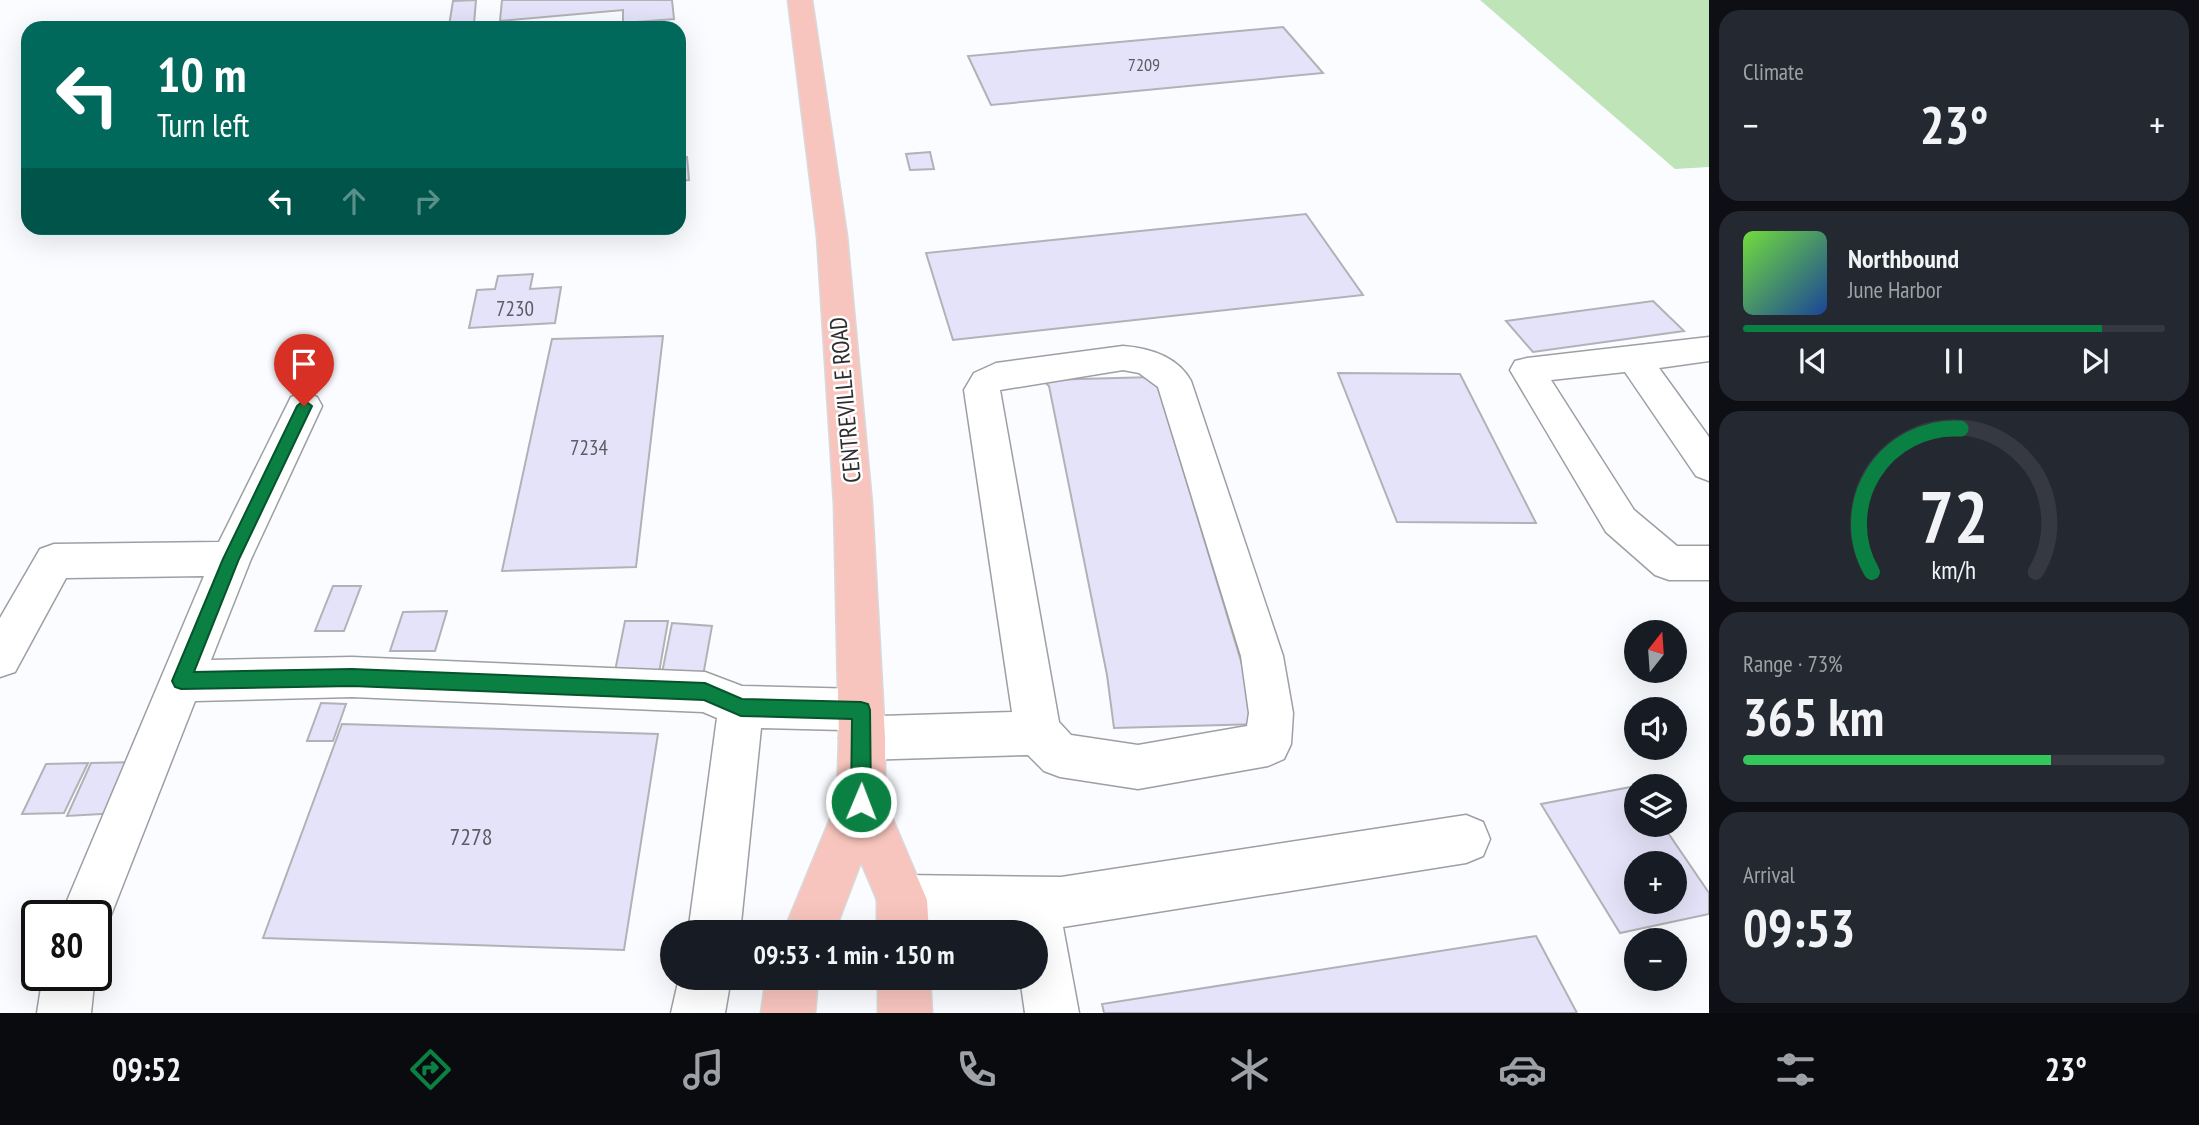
<!DOCTYPE html>
<html lang="en">
<head>
<meta charset="utf-8">
<style>
  :root { --surface:#171b24; --page:#242831; --text:#f1f3f6; --muted:#9ea1a6; --line:#363941; --accent:#0b8043 }
  body { margin:0; font-family:"PT Sans Narrow",sans-serif; background:var(--page); color:var(--text); height:100vh; display:flex; flex-direction:column; font-size:26px; white-space:nowrap }
  * { box-sizing:border-box; margin:0 }
  p { font-size:23px; color:var(--muted) }
  .icon { flex:none; width:38px; height:38px; fill:none; stroke:currentColor; stroke-width:2; stroke-linecap:round; stroke-linejoin:round }
  .map { position:relative; flex:1; overflow:hidden }
  .sheet { display:flex; flex-direction:column; gap:10px; padding:10px; background:#0d0f14; width:490px }
  .sheet>* { flex:none }
  .banner { position:absolute; left:21px; top:21px; width:665px; height:214px; border-radius:21px; box-shadow:0 7px 28px #0002; background:#00695c; color:#fff; overflow:hidden }
  .needle { width:46px; rotate:17deg }
  .tools { position:absolute; left:1624px; top:620px; display:grid; gap:14px }
  .tools a { display:grid; place-items:center; width:63px; height:63px; border-radius:50%; background:var(--surface); box-shadow:0 7px 28px #0002; font-size:35px }
  .speed { position:absolute; left:21px; top:900px; display:flex; gap:14px; font-size:35px; font-weight:700; text-align:center }
  .speed>* { display:grid; place-content:center; width:91px; height:91px; border-radius:50%; background:var(--surface); box-shadow:0 7px 28px #0002; line-height:1 }
  .speed .limit { border:4px solid #111; border-radius:10px; background:#fff; color:#111 }
  .pin { position:absolute; display:grid; place-items:center; width:60px; height:60px; color:#fff; margin:-72px -30px; border-radius:50% 50% 50% 0; rotate:-45deg; box-shadow:0 0 7px #0007 }
  .pin .icon { rotate:45deg }
  .me { position:absolute; width:77px; margin:-38px; rotate:1deg; stroke-linejoin:round; filter:drop-shadow(0 0 5px #0008) }
  .turn { display:flex; align-items:center; gap:24px; height:147px; padding:0 21px; font-size:32px }
  .turn .icon { width:91px; height:91px; stroke-width:2.5 }
  .turn b { display:block; font-size:49px; line-height:60px }
  .lanes { display:flex; align-items:center; height:66px; padding:0 21px; background:#0003; justify-content:center; gap:35px; direction:ltr }
  .lanes .off { opacity:.35 }
  .big { font-size:52px; font-weight:700; line-height:1.1 }
  .sheet .tile { flex:1; display:flex; flex-direction:column; justify-content:center; gap:10px; min-width:0; padding:0 24px; border-radius:21px; background:var(--page) }
  .sheet .dial { align-items:center; gap:0 }
  .dial svg { height:182px; overflow:visible; fill:none; stroke:var(--line); stroke-width:7; stroke-linecap:round; text-anchor:middle }
  .dial text { fill:var(--text); stroke:none }
  .song { display:flex; align-items:center; gap:21px }
  .cover { width:84px; height:84px; border-radius:10px; background:linear-gradient(135deg,hsl(100 70% 55%),hsl(220 70% 35%)) }
  .played { height:7px; border-radius:4px; background:linear-gradient(90deg,var(--accent) 85%,var(--line) 85%) }
  .keys { display:flex; justify-content:space-around; direction:ltr }
  .heat { display:flex; justify-content:space-between; align-items:center; font-size:38px; direction:ltr }
  .charge { height:10px; border-radius:5px; background:linear-gradient(90deg,#34c759 73%,var(--line) 0) }
  .trip { position:absolute; left:660px; top:920px; width:388px; height:70px; border-radius:35px; background:var(--surface); box-shadow:0 7px 28px #0002; font-weight:700; line-height:70px; text-align:center }
  .dock { display:flex; height:112px; justify-content:space-around; align-items:center; background:#090b0e; color:var(--muted) }
  .dock .icon { width:49px; height:49px }
  .dock .current { color:var(--accent) }
  .dock b { font-size:32px; color:var(--text) }
  main { display:flex; flex:1; min-height:0 }
  .map>svg:first-child { display:block }
  .green { fill:#bee4b7 }
  .building { fill:#e5e3f9; stroke:#b2b2b6; stroke-width:2; fill-rule:evenodd }
  .lines { fill:none; stroke-linecap:round; stroke-linejoin:round }
  .minor-casing { stroke:#9d9fa2; stroke-width:3 }
  .highway-casing { stroke:#d9d9da; stroke-width:3 }
  .minor { fill:#fff; fill-rule:evenodd }
  .highway { fill:#f7c5bd; fill-rule:evenodd }
  .route { fill:#0b8043; stroke:#07532c; stroke-width:2 }
  .labels { text-anchor:middle; dominant-baseline:central; stroke-width:5; stroke-linejoin:round; paint-order:stroke }
  .far-number-label { font-size:18px; fill:#5c5b62 }
  .number-label { font-size:21px; fill:#5c5b62 }
  .street-label { font-size:24px; fill:#2e2e30; stroke:#fff }
  .near-number-label { font-size:24px; fill:#5c5b62 }
</style>
</head>
<body>
<main>
<div class="map">
<svg width="1709" height="1013" viewBox="0 0 1709 1013">
  <rect width="100%" height="100%" fill="#fafcff"/>
  <path class="green" d="M1480,0H1709V167L1675,169Z"/>
  <path class="building" d="M476,0L474,24L449,26L453,1Z
    M502,0H672L674,19L623,23V10L500,21Z
    M1283,27L1323,73L991,105L968,56Z
    M679,145H683L684,157H687L689,180L679,181Z
    M930,152L934,169L910,170L906,154Z
    M1306,214L1363,295L953,340L926,253Z
    M533,274L530,289L561,287L555,323L469,328L477,290L495,289L498,276Z
    M1653,301L1684,331L1533,352L1506,321Z
    M663,336L636,567L502,571L552,339Z
    M1338,373L1460,374L1536,523L1397,522Z
    M1155,377L1260,724L1114,728L1107,675L1049,386L1042,380Z
    M333,586H361L344,631H315Z
    M447,611L435,651H390L403,612Z
    M625,621H668L659,673L615,671Z
    M672,623L712,626L703,676L662,673Z
    M321,703L346,704L333,741H307Z
    M342,724L658,734L624,950L263,938Z
    M140,762L119,813L67,816L91,763Z
    M88,763L64,813L22,814L46,764Z
    M1636,786V824H1662L1709,893V914L1620,933L1541,804ZM1636,863H1675V901H1636Z
    M1536,936L1577,1013H1104L1102,1004Z"/>
  <g class="lines">
    <defs>
      <path id="minor" d="M1709,337V361L1659,368L1709,437V481L1696,476L1625,372L1551,380L1634,510L1677,546H1709V580H1669L1655,575L1606,532L1510,370L1515,361L1527,358Z
        M1123,346C1150,348 1178,357 1191,381L1283,656L1293,713L1291,744L1284,759L1268,766L1138,789L1060,777L1044,771L1028,755L862,760L846,753L839,738L843,730L761,728L740,933H688L717,718L703,712L352,697L195,701L104,933L96,936V915H61L204,576L66,578L15,672L0,677V618L40,549L54,544L219,542L291,397L304,393L317,397L322,406L251,559L211,660L352,657L705,672L742,686L861,689L877,695L883,710L881,716L1012,712L964,390L974,373L996,363ZM1123,370L1139,373L1158,387L1241,656L1249,713L1247,726L1138,745L1071,735L1059,722L1000,390Z
        M1466,815L1483,822L1490,839L1483,856L1466,863L1063,927L1079,1013H1025L1020,978H1036V933H1013L1012,926L902,925L884,918L877,900L884,882L902,875L1061,877Z
        M43,975H95L91,1013H37Z
        M679,978H731L725,1013H671Z"/>
      <path id="highway" d="M788,0H812L847,236L872,504L885,738V801L927,900L929,933H877V900L861,862L834,933H783L837,802L839,738L834,504L817,236Z
        M766,978H818L815,1013H761Z
        M878,978H930L932,1013H878Z"/>
    </defs>
    <use href="#minor" class="minor-casing"/>
    <use href="#highway" class="highway-casing"/>
    <use href="#minor" class="minor"/>
    <use href="#highway" class="highway"/>
  </g>
  <path class="route" d="M304,400L312,406L239,559L194,672L352,669L626,680L705,683L742,699L861,702L868,704L870,710L871,802L868,809L861,812L854,809L851,802L852,719L741,716L704,700L352,686L181,689L175,687L172,681L223,559L297,406Z"/>
  <g class="labels">
    <g class="far-number-label">
      <text x="1144" y="64">7209</text>
    </g>
    <g class="number-label">
      <text x="515" y="308">7230</text>
      <text x="589" y="447">7234</text>
    </g>
    <g class="street-label">
      <text transform="translate(845 400) rotate(-95)">CENTREVILLE ROAD</text>
    </g>
    <g class="near-number-label">
      <text x="471" y="836">7278</text>
    </g>
  </g>
</svg>
<div class="tools">
<a><svg class="needle" viewBox="-14 -14 28 28"><path d="M0-13l5 13h-10z" fill="#e53935"/><path d="M0 13l5-13h-10z" fill="#9ea1a6"/></svg></a>
<a><svg class="icon" aria-label="sound" viewBox="0 0 24 24"><path d="M4 9h4l5-4v14l-5-4H4zM17 9q2 3 0 6"/></svg></a>
<a><svg class="icon" aria-label="layers" viewBox="0 0 24 24"><path d="M12 4l9 5-9 5-9-5zM3 14l9 5 9-5"/></svg></a>
<a>+</a>
<a>−</a>
</div>
<div class="speed"><div class="limit">80</div></div>
<div class="pin" style="left:304px;top:406px;background:#d93025"><svg class="icon" aria-label="arrive" viewBox="0 0 24 24"><path d="M6 21V4h12l-3 4 3 4H6"/></svg></div>
<svg class="me" style="left:861px;top:802px" viewBox="-20 -20 40 40"><circle r="17" fill="#0b8043" stroke="#fff" stroke-width="3"/><path d="M0-11L8 9 0 5-8 9z" fill="#fff"/></svg>
<div class="trip">09:53 · 1 min · 150 m</div>
<div class="banner">
<div class="turn"><svg class="icon" aria-label="left" viewBox="0 0 24 24"><path d="M17 20v-9H6M10 6l-5 5 5 5"/></svg><div><b>10 m</b>Turn left</div></div>
<div class="lanes"><svg class="icon" aria-label="left" viewBox="0 0 24 24"><path d="M17 20v-9H6M10 6l-5 5 5 5"/></svg><svg class="icon off" aria-label="ahead" viewBox="0 0 24 24"><path d="M12 20V5M6 11l6-6 6 6"/></svg><svg class="icon off" aria-label="right" viewBox="0 0 24 24"><path d="M7 20v-9h11M14 6l5 5-5 5"/></svg></div>
</div>
</div>
<section class="sheet">
<div class="tile"><p>Climate</p>
<div class="heat"><a>−</a><b class="big">23°</b><a>+</a></div>
</div>
<div class="tile">
<div class="song"><i class="cover"></i><div><b>Northbound</b><p>June Harbor</p></div></div>
<div class="played"></div>
<div class="keys"><svg class="icon" aria-label="previous" viewBox="0 0 24 24"><path d="M18 5L8 12l10 7zM5 5v14"/></svg><svg class="icon" aria-label="pause" viewBox="0 0 24 24"><path d="M8 5v14M16 5v14"/></svg><svg class="icon" aria-label="next" viewBox="0 0 24 24"><path d="M6 5l10 7-10 7zM19 5v14"/></svg></div>
</div>
<div class="tile dial"><svg viewBox="0 0 100 80">
<path d="M14 69A42 42 0 1 1 86 69"/>
<path d="M14 69A42 42 0 0 1 53 6" stroke="#0b8043"/>
<text x="50" y="56" font-size="32" font-weight="700">72</text>
<text x="50" y="72" font-size="11">km/h</text>
</svg></div>
<div class="tile"><p>Range · 73%</p><b class="big">365 km</b><div class="charge"></div></div>
<div class="tile"><p>Arrival</p><b class="big">09:53</b></div>
</section>
</main>
<nav class="dock">
<b>09:52</b>
<svg class="icon current" aria-label="directions" viewBox="0 0 24 24"><path d="M12 3l9 9-9 9-9-9zM9 14v-3h6M13 9l2 2-2 2"/></svg>
<svg class="icon" aria-label="music" viewBox="0 0 24 24"><path d="M9 18V5l10-2v13"/><circle cx="6" cy="18" r="3"/><circle cx="16" cy="16" r="3"/></svg>
<svg class="icon" aria-label="phone" viewBox="0 0 24 24"><path d="M5 4h4l2 5-3 2q2 4 5 5l2-3 5 2v4C11 20 4 13 5 4z"/></svg>
<svg class="icon" aria-label="climate" viewBox="0 0 24 24"><path d="M12 3v18M4 7l16 10M4 17L20 7"/></svg>
<svg class="icon" aria-label="car" viewBox="0 0 24 24"><path d="M5 17H2v-5l4-1 3-4h7l3 4 3 1v5h-3M9 17h6M6 11h13"/><circle cx="7" cy="17" r="2"/><circle cx="17" cy="17" r="2"/></svg>
<svg class="icon" aria-label="filters" viewBox="0 0 24 24"><path d="M4 7h16M4 17h16"/><circle cx="9" cy="7" r="2"/><circle cx="15" cy="17" r="2"/></svg>
<b>23°</b>
</nav>
</body>
</html>
